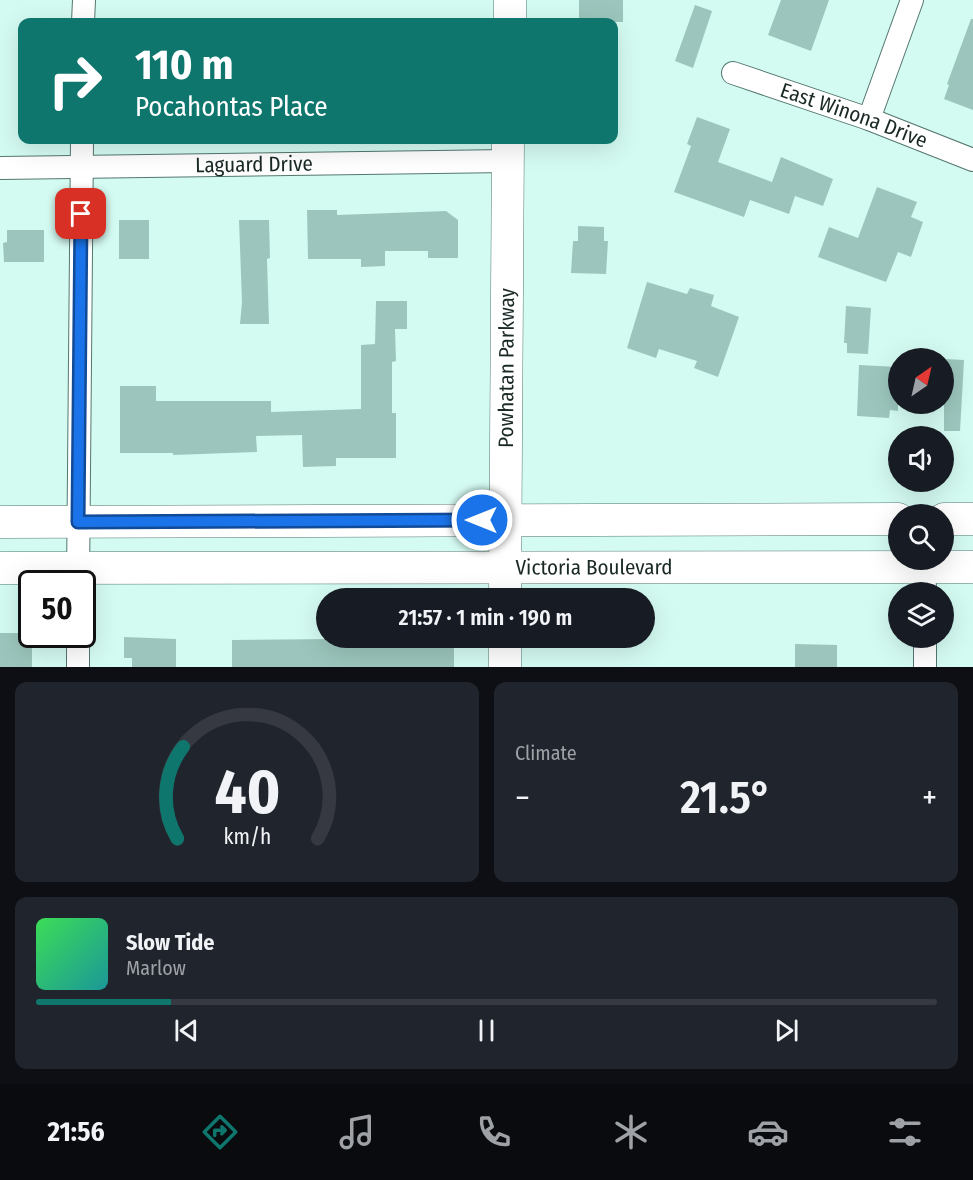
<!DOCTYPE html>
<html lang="en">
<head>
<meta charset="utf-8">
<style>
  :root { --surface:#171b24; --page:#20242c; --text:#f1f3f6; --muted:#9ea1a6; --line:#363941; --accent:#0f766e }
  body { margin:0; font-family:"Fira Sans Condensed",sans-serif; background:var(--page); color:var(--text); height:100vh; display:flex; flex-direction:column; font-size:22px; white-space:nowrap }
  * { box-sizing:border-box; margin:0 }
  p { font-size:20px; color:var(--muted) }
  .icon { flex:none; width:33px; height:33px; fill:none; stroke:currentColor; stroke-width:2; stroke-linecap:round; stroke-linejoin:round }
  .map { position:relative; height:667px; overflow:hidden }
  .side { display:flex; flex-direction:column; gap:15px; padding:15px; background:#0d0f14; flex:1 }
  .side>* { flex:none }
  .top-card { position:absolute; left:18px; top:18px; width:600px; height:126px; border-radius:12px; box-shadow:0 6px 24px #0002; background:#0f766e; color:#fff; overflow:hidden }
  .needle { width:39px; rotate:34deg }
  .fabs { position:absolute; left:888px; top:348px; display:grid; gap:12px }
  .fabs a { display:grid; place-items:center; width:66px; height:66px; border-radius:50%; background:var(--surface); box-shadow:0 6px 24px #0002; font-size:30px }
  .speed { position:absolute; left:18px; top:570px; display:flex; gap:12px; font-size:30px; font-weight:700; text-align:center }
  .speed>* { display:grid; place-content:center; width:78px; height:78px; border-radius:50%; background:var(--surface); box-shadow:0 6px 24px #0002; line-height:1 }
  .speed .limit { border:3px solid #111; border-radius:9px; background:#fff; color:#111 }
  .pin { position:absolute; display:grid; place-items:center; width:51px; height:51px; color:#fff; margin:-26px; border-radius:12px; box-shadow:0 3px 9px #0006 }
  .me { position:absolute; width:66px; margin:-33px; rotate:270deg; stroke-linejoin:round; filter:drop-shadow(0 0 4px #0008) }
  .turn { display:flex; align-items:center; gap:21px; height:126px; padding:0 18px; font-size:27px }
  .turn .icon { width:78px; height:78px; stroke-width:2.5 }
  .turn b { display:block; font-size:42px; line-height:51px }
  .big { font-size:45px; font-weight:600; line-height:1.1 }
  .side .widget { flex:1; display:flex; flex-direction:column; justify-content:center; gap:9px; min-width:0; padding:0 21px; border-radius:12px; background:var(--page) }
  .side .dial { align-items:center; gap:0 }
  .dial svg { height:156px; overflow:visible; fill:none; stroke:var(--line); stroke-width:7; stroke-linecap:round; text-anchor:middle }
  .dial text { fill:var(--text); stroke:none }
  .song { display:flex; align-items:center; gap:18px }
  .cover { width:72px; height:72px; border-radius:9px; background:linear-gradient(135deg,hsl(130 70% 55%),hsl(180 70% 35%)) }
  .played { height:6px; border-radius:3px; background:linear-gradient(90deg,var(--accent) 15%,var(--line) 15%) }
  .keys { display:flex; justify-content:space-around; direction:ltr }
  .heat { display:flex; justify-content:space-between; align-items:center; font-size:33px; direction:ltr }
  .side .tiles { flex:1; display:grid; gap:15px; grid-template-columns:1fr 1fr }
  .widget:last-child { grid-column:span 2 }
  .trip { position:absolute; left:316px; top:588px; width:339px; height:60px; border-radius:30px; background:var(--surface); box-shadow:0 6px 24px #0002; font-weight:600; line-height:60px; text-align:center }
  .tabs { display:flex; height:96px; justify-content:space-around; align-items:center; background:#090b0e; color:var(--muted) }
  .tabs .icon { width:42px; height:42px }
  .tabs .active { color:var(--accent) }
  .tabs b { font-size:27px; color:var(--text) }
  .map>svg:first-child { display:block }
  .building { fill:#9cc6bd }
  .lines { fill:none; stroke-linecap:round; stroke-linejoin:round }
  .street-casing { stroke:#547770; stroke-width:24 }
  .secondary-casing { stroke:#547770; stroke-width:33 }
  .street { stroke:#fff; stroke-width:22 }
  .secondary { stroke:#fff; stroke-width:32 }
  .route-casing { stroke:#114b97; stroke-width:15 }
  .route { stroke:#1a73e8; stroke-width:10 }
  .labels { text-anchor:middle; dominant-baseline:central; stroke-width:5; stroke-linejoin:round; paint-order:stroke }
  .street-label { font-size:21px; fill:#1a2926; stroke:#fefefe }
</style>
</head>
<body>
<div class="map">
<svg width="973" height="667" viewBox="0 0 973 667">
  <rect width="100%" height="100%" fill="#d4fbf2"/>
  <path class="building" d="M579,0H623V22H579Z
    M781,0H829L811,51L768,35Z
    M695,5L712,11L693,68L675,61Z
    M971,19H973V110L944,99L949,85L947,84Z
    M697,117L730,129L718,162L772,182L781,157L833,179L823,206L795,196L789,214L750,200L744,217L674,192L691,146L687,144Z
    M877,187L917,202L911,217L923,222L911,257L898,252L886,282L818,257L829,227L858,238Z
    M307,210H337V215L446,211L458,220V258H428V251H385V266L361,267V259H308Z
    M119,220H149V259H119Z
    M239,220H269L270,258L267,259L269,324H240L242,302Z
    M578,226L604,227V241H608L606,274L571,273L573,241H578Z
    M7,230H44V262H4L3,243L7,242Z
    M647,282L687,294L690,288L714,295L711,306L739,317L718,377L694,368L697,361L659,349L656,358L627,348Z
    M376,301H407V329H395L396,361L392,362V413H396V458H336V466L303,467L302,435L256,436L257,452L173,455V453H120V386H156V401H271V412L361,409V345L375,344Z
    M846,306L871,308L868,354L847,353V343H844Z
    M944,359L964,360L960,431H944Z
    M859,365L898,367V411L890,410L889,418L857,416Z
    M0,633H32V667H0Z
    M124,637L176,639V667H132V658H124Z
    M442,638L454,639V667H232V640Z
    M795,644L837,645V667H795Z"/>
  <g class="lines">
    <defs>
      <g id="street">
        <path d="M83,22L84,0"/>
        <path id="s1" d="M733,73L869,119L973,160"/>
        <path d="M869,119L912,0"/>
        <path id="s2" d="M0,168L508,161"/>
        <path d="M924,560L925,592"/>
        <path d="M78,582L82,140"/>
        <path d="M925,638V667"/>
        <path d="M78,667V634"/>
      </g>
      <g id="secondary">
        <path d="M510,22V0"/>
        <path d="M944,519H973"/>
        <path d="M0,522L898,519"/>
        <path id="s3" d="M0,568L973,567"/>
        <path id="s4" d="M505,598L508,140"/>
        <path d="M505,667V638"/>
      </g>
    </defs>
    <use href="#street" class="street-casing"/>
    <use href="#secondary" class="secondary-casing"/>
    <use href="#street" class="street"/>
    <use href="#secondary" class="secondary"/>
  </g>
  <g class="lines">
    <defs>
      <path id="route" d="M81,214L78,522L482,520"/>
    </defs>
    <use href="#route" class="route-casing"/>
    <use href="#route" class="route"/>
  </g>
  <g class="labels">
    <g class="street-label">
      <text stroke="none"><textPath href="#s1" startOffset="128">East Winona Drive</textPath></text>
      <text stroke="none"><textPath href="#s2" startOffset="254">Laguard Drive</textPath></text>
      <text stroke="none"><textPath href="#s4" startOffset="230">Powhatan Parkway</textPath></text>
      <text stroke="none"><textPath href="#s3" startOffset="594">Victoria Boulevard</textPath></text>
    </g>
  </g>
</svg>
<div class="fabs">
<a><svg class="needle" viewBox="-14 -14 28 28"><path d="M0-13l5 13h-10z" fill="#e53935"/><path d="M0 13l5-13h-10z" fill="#9ea1a6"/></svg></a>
<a><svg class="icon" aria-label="sound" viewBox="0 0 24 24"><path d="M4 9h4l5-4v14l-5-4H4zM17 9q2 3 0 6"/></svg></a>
<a><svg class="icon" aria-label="search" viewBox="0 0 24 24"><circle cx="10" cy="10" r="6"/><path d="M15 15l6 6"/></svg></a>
<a><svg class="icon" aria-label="layers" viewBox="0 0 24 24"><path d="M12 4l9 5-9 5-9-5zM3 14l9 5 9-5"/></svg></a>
</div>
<div class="speed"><div class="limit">50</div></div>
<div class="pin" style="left:81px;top:214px;background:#d93025"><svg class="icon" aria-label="arrive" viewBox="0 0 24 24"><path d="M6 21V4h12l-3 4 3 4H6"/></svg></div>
<svg class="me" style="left:482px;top:520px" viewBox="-20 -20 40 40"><circle r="17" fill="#1a73e8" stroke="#fff" stroke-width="3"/><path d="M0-11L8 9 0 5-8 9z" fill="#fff"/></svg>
<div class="trip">21:57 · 1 min · 190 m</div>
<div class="top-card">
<div class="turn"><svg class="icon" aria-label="right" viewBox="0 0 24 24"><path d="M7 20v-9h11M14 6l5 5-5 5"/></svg><div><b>110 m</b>Pocahontas Place</div></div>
</div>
</div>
<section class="side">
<div class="tiles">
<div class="widget dial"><svg viewBox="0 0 100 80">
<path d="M14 69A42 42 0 1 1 86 69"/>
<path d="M14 69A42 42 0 0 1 17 22" stroke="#0f766e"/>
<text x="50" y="56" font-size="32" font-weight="700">40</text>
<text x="50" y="72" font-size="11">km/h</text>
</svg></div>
<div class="widget"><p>Climate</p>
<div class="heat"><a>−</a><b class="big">21.5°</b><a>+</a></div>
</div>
<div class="widget">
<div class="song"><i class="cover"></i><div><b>Slow Tide</b><p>Marlow</p></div></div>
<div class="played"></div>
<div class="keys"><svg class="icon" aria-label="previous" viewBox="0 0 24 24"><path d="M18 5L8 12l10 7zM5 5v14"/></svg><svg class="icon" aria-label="pause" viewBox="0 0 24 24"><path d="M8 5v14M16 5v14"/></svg><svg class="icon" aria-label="next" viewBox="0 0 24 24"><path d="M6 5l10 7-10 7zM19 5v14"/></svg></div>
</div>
</div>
</section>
<nav class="tabs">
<b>21:56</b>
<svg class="icon active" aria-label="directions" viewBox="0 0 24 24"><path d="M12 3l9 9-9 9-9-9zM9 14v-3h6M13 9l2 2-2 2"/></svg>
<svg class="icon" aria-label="music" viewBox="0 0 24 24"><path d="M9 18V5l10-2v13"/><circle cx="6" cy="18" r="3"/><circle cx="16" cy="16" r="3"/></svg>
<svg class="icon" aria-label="phone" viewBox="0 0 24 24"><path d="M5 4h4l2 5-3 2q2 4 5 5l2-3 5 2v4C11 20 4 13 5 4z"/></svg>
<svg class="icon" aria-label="climate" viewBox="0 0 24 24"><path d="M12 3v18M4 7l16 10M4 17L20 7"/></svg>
<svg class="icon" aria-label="car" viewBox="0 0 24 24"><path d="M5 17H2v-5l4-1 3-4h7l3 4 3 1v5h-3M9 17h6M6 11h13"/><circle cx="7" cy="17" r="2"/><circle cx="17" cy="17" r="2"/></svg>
<svg class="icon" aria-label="filters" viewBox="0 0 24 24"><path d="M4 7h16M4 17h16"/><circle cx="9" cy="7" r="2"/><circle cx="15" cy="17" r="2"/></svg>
</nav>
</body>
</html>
